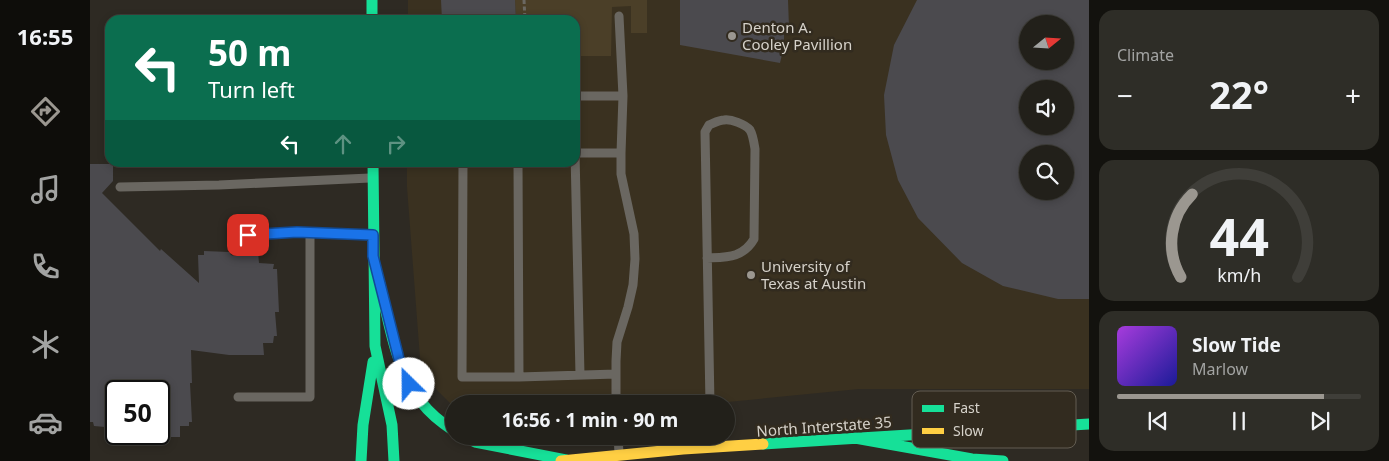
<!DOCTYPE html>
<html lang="en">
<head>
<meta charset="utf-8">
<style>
  :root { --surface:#22201a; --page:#2e2d27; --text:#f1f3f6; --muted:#a2a3a2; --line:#3f3e39; --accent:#9b9790 }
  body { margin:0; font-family:"Noto Sans",sans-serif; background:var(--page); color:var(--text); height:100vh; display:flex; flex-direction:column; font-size:19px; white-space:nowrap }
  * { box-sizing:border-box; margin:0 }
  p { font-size:16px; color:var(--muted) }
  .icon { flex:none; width:28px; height:28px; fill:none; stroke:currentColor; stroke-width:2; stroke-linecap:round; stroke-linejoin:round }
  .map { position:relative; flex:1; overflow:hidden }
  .panel { display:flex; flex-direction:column; gap:10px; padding:10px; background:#13120e; width:300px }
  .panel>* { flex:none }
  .banner { position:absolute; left:15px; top:15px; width:475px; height:152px; border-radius:15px; box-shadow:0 2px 8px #0003,0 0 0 1px var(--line); background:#0b6e4f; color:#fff; overflow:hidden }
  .needle { width:32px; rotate:72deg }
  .fabs { position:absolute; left:929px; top:15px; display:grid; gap:10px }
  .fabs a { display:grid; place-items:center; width:55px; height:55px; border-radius:50%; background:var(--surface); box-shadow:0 2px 8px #0003,0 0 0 1px var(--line); font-size:25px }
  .speed { position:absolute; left:15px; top:380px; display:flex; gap:10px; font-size:25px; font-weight:700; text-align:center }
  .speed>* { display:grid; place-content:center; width:65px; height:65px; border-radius:50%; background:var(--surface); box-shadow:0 2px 8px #0003,0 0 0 1px var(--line); line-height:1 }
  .speed .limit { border:2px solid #111; border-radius:8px; background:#fff; color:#111 }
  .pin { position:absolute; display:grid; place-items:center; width:42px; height:42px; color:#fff; margin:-21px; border-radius:10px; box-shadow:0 2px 8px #0006 }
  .me { position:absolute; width:55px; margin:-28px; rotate:337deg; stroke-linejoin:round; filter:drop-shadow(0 0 4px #0008) }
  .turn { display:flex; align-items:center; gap:18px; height:105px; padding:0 20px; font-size:22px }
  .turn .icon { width:65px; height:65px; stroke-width:2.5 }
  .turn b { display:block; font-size:35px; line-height:42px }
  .lanes { display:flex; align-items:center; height:48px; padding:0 20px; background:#0003; justify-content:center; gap:25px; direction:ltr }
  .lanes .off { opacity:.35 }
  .big { font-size:38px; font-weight:700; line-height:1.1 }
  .panel .tile { flex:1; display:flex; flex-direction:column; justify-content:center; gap:8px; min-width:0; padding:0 18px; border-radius:15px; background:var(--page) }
  .panel .dial { align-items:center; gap:0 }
  .dial svg { height:130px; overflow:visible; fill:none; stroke:var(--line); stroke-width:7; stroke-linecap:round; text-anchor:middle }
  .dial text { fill:var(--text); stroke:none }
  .song { display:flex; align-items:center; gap:15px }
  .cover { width:60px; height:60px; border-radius:8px; background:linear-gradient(135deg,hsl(280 70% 55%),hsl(240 70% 35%)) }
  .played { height:5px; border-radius:2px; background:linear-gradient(90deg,var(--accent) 85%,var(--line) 85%) }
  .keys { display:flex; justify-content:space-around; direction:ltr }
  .heat { display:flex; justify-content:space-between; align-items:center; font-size:28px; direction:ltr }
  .trip { position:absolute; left:355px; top:395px; width:290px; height:50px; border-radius:25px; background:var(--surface); box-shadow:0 2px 8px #0003,0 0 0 1px var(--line); font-weight:700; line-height:50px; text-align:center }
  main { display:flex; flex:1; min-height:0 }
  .dock { display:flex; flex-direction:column; width:90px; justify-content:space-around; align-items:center; background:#0e0d0a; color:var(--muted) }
  .dock .icon { width:35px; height:35px }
  .dock .on { color:var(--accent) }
  .dock b { font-size:22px; color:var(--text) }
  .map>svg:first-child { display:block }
  .built { fill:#3a3120; fill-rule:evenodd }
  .green { fill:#4b3f28 }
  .building { fill:#4b4a4e; fill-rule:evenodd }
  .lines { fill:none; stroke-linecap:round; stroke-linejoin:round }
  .path { stroke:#6b6862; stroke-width:3; stroke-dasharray:4 2.5; stroke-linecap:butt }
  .lane { stroke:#6a6761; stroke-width:9 }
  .fast { stroke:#16e098; stroke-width:11 }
  .slow { stroke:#ffcf43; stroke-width:11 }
  .route-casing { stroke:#114b97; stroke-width:12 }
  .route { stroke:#1a73e8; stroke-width:9 }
  .poi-dot { fill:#9b9790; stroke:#322b1f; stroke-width:2 }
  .labels { text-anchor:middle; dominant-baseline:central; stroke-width:5; stroke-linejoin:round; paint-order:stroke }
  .poi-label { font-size:15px; fill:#d6d2ca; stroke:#322b1f; text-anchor:start }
  .street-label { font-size:15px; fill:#d6d2ca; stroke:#322b1f }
  .key { fill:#322b1f; stroke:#635d52; stroke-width:1 }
  .key-label { font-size:14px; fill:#d6d2ca }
</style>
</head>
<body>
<main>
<nav class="dock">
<b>16:55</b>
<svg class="icon on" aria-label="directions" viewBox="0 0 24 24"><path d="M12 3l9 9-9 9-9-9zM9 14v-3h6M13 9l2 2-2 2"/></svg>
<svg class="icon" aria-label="music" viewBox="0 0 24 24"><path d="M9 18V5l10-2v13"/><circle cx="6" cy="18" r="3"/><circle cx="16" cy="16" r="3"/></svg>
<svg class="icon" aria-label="phone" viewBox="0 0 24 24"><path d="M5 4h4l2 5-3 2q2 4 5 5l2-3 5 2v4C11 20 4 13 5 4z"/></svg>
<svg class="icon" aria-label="climate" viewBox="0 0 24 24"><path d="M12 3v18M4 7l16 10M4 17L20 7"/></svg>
<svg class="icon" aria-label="car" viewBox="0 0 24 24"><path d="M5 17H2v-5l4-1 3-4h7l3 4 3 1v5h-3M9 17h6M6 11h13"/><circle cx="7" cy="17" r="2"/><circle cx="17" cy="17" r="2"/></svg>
</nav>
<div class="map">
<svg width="999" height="461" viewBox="0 0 999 461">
  <rect width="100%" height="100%" fill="#2e2a23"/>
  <path class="built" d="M318,0H999V389H769L617,404H364V407L346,389L330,358L317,187V163L485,162V20H318ZM938,24H975V61H938ZM938,89H975V126H938ZM938,154H975V191H938Z"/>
  <path class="green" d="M425,0H557V33H541V6L522,7L521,56H485V20H426Z"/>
  <path class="building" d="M351,0H425L426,20H352Z
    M590,0H698L699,27H694V46L690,63L590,45Z
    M827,0H999V299H968L913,286L872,263L828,218L808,180L796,135L794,95L804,45ZM938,24H975V61H938ZM938,89H975V126H938ZM938,154H975V191H938Z
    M0,164H23V181L12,193L70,251L71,249L109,283L108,255H114V251L139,252L141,255L144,256H148L151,252H168L169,263L184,264L183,269H187L189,312H185L187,336H184L183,343H173L174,355H139L101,350L102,383H100L102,422H99V426H90V437H69V391H26V428L4,426L3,422H0Z"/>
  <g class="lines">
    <path class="path" d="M434,0L435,20"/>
    <path class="lane" d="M529,16L533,96
      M485,96H533L531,153
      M485,153H531V174L544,234L545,259L543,285L538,307L527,342L526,361V404
      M485,153L490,375
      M373,162L372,377H429L526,374
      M428,162L429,377
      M30,187L129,185L280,178
      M145,250L147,239L158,235L207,232L280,235
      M617,258C637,257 653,258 664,239L665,149C664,143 663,135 660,130C655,124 641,119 634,120C629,120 624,123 619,125L615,132L620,404
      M148,397H220V233
      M528,436L529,453"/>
    <path class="fast" d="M282,0V20
      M283,162L285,346L302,425L304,461
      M290,284C299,324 306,370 332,403C341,415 352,423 364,431
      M374,436L385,442L476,460
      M765,438L882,459L913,461
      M673,444L999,424
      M271,461L273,425L283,362"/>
    <path class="slow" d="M471,461L593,449L673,444"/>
  </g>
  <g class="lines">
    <defs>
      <path id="route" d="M158,235L207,232L283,235V256L309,359L319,384"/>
    </defs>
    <use href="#route" class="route-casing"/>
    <use href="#route" class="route"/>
  </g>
  <g class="poi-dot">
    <circle cx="642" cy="36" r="5"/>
    <circle cx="661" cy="275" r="5"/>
  </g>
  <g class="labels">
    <g class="poi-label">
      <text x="652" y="27">Denton A.<tspan x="652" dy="17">Cooley Pavillion</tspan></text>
      <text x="671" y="266">University of<tspan x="671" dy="17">Texas at Austin</tspan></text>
    </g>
    <g class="street-label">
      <text transform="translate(734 426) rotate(-4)">North Interstate 35</text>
    </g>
  </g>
  <rect x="822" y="391" width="164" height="57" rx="8" class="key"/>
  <rect x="832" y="405" width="22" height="7" fill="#16e098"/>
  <rect x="832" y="428" width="22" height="6" fill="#ffcf43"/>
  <g class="key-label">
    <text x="863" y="413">Fast</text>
    <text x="863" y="436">Slow</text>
  </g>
</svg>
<div class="fabs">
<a><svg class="needle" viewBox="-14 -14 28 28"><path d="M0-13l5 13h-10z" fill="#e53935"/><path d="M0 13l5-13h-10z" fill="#a2a3a2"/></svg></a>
<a><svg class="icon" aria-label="sound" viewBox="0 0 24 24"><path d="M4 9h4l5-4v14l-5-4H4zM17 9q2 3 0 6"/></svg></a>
<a><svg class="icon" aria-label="search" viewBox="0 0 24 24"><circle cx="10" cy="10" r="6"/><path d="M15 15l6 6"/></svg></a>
</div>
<div class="speed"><div class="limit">50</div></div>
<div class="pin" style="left:158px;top:235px;background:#d93025"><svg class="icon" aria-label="arrive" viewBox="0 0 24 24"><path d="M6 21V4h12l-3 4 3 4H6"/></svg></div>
<svg class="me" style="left:319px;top:384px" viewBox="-20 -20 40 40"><circle r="19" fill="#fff"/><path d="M0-13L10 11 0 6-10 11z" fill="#1a73e8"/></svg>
<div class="trip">16:56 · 1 min · 90 m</div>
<div class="banner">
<div class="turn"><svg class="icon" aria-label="left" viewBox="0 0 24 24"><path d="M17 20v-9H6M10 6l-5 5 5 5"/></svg><div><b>50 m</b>Turn left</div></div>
<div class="lanes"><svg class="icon" aria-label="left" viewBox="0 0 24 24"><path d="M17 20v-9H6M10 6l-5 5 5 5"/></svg><svg class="icon off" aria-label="ahead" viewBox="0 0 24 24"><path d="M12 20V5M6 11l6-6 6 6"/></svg><svg class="icon off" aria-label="right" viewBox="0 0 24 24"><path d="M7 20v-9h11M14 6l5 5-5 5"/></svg></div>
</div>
</div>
<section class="panel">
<div class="tile"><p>Climate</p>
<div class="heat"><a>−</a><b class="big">22°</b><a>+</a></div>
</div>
<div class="tile dial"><svg viewBox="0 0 100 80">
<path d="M14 69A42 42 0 1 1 86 69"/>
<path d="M14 69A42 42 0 0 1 21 18" stroke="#9b9790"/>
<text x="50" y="56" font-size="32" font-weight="700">44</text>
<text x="50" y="72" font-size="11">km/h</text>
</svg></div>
<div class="tile">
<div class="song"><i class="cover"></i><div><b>Slow Tide</b><p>Marlow</p></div></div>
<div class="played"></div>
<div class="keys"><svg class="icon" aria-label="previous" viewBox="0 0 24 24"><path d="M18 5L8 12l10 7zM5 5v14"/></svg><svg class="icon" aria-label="pause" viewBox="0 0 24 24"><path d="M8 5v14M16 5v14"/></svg><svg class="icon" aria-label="next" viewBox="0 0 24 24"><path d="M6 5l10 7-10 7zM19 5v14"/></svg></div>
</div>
</section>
</main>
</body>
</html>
